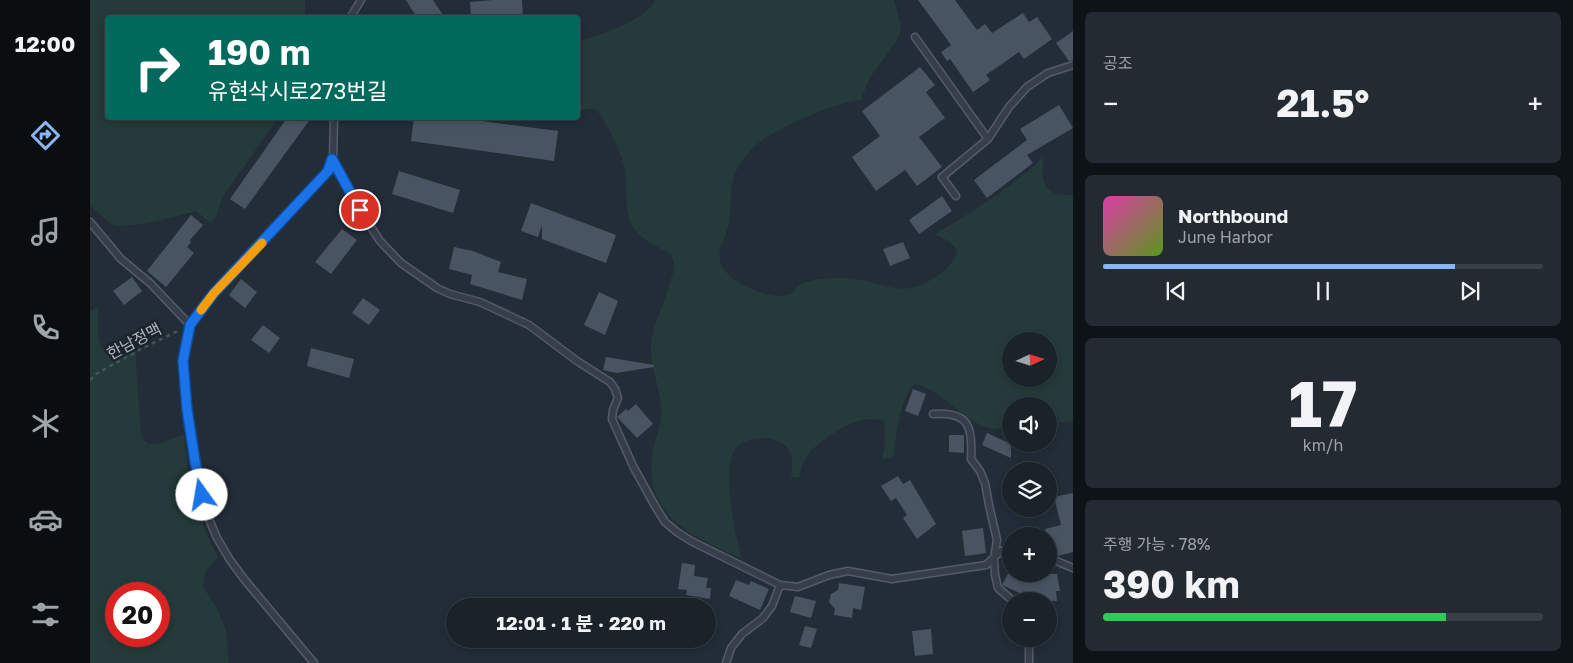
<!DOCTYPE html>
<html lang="ko">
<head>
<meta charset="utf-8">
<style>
  :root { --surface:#1a222a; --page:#232a32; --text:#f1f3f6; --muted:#9fa4a8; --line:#383f47; --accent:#88b6f2 }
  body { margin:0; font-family:"Golos Text","Noto Sans KR",sans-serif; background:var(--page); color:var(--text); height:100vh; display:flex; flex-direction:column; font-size:19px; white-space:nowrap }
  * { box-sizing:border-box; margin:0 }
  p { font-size:16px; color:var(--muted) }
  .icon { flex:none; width:28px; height:28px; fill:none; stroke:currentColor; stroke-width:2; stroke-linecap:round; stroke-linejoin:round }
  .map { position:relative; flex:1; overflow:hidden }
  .sheet { display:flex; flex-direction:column; gap:12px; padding:12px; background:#0e1317; width:500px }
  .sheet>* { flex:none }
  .hud { position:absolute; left:15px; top:15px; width:475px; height:105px; border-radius:5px; box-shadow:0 2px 8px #0003,0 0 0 1px var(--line); background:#00695c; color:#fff; overflow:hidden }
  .needle { width:32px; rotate:86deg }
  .buttons { position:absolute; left:912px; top:332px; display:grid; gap:10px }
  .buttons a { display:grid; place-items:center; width:55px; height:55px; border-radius:50%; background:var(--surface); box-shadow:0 2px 8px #0003,0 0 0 1px var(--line); font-size:25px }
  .speed { position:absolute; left:15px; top:582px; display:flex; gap:10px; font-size:25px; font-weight:700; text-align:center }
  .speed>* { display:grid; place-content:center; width:65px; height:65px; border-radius:50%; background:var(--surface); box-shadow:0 2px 8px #0003,0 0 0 1px var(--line); line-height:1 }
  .speed .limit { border:8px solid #d22; background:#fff; color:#111 }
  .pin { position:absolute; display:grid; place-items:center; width:42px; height:42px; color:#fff; margin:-21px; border:2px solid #fff; border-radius:50%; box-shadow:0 1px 5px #0007 }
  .me { position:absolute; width:55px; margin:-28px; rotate:347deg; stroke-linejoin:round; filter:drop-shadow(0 0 4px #0008) }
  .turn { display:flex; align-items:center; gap:18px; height:105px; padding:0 20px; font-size:22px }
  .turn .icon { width:65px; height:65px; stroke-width:2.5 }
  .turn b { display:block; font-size:35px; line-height:42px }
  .big { font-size:38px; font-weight:700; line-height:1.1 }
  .sheet .tile { flex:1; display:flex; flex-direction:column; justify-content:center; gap:8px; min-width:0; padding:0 18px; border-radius:8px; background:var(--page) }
  .sheet .dial { align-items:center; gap:0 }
  .dial b { font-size:65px; line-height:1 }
  .song { display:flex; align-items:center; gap:15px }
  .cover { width:60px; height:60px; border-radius:8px; background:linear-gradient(135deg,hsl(320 70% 55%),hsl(90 70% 35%)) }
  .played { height:5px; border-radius:2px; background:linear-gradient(90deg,var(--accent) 80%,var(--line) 80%) }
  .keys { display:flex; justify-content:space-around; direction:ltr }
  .heat { display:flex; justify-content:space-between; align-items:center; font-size:28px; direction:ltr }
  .charge { height:8px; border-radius:4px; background:linear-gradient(90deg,#34c759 78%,var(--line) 0) }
  .trip { position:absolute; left:356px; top:598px; width:270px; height:50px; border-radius:25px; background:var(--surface); box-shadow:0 2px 8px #0003,0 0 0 1px var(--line); font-weight:700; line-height:50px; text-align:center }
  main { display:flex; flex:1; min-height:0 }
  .menu { display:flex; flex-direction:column; width:90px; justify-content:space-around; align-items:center; background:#0a0e11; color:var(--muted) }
  .menu .icon { width:35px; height:35px }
  .menu .current { color:var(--accent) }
  .menu b { font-size:22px; color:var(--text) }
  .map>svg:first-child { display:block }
  .green { fill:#253a3a; fill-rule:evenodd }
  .building { fill:#495462 }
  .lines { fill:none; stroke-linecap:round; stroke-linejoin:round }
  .lane-casing { stroke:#545c66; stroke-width:9 }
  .path { stroke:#425557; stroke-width:2.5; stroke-dasharray:4 4; stroke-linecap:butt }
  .lane { stroke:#363e49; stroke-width:6 }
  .route-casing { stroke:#114b97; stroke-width:12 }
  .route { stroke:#1a73e8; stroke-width:9 }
  .slow { stroke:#f59e0b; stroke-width:9 }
  .labels { text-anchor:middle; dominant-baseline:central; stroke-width:5; stroke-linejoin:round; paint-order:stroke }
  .street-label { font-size:16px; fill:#b1b9c5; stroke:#1b232d }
</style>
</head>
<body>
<main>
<nav class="menu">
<b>12:00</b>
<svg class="icon current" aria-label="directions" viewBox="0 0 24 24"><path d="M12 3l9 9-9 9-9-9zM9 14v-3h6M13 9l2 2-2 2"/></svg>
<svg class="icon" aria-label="music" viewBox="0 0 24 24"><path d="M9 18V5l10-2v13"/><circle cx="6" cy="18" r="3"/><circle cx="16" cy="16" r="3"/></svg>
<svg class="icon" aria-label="phone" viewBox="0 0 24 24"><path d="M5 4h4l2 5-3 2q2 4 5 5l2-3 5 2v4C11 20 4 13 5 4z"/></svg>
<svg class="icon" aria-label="climate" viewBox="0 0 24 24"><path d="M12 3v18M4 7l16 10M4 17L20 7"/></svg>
<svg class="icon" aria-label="car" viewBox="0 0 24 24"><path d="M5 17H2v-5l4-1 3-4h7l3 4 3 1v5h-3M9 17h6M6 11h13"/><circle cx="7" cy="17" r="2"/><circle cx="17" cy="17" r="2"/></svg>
<svg class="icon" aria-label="filters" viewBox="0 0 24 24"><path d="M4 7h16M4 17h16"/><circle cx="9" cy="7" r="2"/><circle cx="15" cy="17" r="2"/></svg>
</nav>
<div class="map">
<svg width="983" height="663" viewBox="0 0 983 663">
  <rect width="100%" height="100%" fill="#222d38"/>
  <path class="green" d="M0,0H215V17L18,18V118H188L132,198L127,215L121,223L106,211C90,216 39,229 24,225C18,223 5,210 0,205Z
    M565,0H804L811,26L810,33L806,42L779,79L771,100C746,102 684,129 665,146C656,154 647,166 644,177C639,192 642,208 639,223C636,241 621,254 636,272C647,285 680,300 697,295C704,293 706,286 712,284C723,278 741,278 753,278C792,278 808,303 847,276C856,270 865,261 868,250L857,240L845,234C882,212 923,187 954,156C950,183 953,196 983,195V421L959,424V406H921V431C910,429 897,429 887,423C865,412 850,390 825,384C811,393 805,440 804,456L792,459L795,445L794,422C773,410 731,438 718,455C713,461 711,469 709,477H701C702,468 704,458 699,450C690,434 650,434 643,453C633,476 645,535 652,559C602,535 551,517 563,450C566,434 573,421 571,405C569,383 557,360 562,337C566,318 576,299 581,279C582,275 585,269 584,265C584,262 582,257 581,254C568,247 551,240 543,227C534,211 537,187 535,169C534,159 514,116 506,110C501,107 493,110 488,111V41C506,37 559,19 565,0ZM921,341H959V379H921Z
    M8,307C8,341 3,362 46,345V366L51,432L54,440L58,444H68L94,434C97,477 107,519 128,557L116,571L113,587L127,608L136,631L139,663H0V311ZM26,594H69V636H26Z"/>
  <path class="building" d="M316,0H343L355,18H327Z
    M403,0H432L433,18H381L380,2Z
    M828,0H865L887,30L895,24L902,33L933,13L939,22L947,17L962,39L934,59L929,52L896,75L900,80L883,92L860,59L857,61L851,52L861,45Z
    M983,31V60L979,61L966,43Z
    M830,67L845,85L836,92L855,118L829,137L852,167L827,186L815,170L786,191L762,157L790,136L772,111Z
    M969,105L983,128L937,155L943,163L897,198L884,180L937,140L930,129Z
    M197,118H221L155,209L140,199Z
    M324,118H369L468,131L464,161L321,141Z
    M309,171L370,190L363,213L302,194Z
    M852,196L862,211L829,234L819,220Z
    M441,203L526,235L516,263L452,239V225L448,237L431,231Z
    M101,215L113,225L100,240L101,242L97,247L104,253L76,287L57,271Z
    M252,229L267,240L241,274L225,262Z
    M813,242L820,258L800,266L793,249Z
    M364,247L383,251L411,262L408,272L437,279L432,300L380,284L382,275L359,269Z
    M42,277L52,291L34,305L23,291Z
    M151,279L167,292L155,308L139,295Z
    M509,292L528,301L515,335L494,325Z
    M273,298L290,310L279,325L262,313Z
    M173,325L190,338L179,353L161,340Z
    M221,348L264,359L259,378L217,366Z
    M516,357L564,365V367L526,373L513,370Z
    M823,389L836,394L828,416L815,411Z
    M546,404L563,424L547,438L527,417L536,409L538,411Z
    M897,433L921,444V458L892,445Z
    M859,435H874V453L859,452Z
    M808,476L813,484L820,480L846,524L827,539L813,518L817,515L806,498L801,501L791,486Z
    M983,493V552L968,556L961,553L959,536H957L955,529L971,525L964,497Z
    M893,528L896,553L875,556L872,531Z
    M592,563L605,565L604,576L618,578L616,588H621L620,599L596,595L597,590L588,589Z
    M918,574H967L970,591H966L967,601H947L912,585Z
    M646,580L659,585L661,581L679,589L670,610L639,596Z
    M749,583L775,587L771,610L763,608L762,618L744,615L745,609L739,602L741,594L748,590Z
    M705,596L726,601L721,618L700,612Z
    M715,626L727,629L721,648L709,645Z
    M841,629L843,654L825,656L822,631Z"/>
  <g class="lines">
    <defs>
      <path id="lane" d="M260,18L271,0
        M825,37L898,139
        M243,159L270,210L290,241L311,263L347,288L360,294L390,302L439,325L487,361L520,382L525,389L528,398L523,410L522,419L543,466L565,506L575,522L587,532L601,541L690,585L708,587L739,575L758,571L802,579L896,565L911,551L921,548
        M866,196L852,177L898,139L919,107L937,87L958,73L983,65
        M0,222L31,259L60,283L100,325
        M843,414C879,411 883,427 881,459L890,471L895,483L899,505L907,540L904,559L905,575L908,588L923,601
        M959,558L983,568
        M939,639V663
        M224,663L154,579L140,560L127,538L116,512L105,461L97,409L93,361L100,325L124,293L238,171L243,159L244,118
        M636,663L641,648L652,634L673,618L682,606L690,585"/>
    </defs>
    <use href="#lane" class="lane-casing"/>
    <path class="path" d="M0,380L6,374L51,349L90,330"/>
    <use href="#lane" class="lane"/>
  </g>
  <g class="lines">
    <defs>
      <path id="route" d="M112,495L105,461L97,409L93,361L100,325L124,293L238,171L242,159L270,210"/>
    </defs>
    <use href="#route" class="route-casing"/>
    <use href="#route" class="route"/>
    <path class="slow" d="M111,310L124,293L172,243"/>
  </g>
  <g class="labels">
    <g class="street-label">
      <text transform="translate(44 341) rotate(-28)">한남정맥</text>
    </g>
  </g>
</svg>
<div class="buttons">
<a><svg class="needle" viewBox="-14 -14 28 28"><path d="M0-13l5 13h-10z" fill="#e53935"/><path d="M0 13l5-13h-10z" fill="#9fa4a8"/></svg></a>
<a><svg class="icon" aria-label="sound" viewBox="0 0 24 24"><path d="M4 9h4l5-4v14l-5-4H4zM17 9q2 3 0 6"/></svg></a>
<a><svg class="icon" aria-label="layers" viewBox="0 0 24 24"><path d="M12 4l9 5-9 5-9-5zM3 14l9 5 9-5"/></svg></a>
<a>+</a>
<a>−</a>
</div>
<div class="speed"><div class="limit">20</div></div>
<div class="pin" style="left:270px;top:210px;background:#d93025"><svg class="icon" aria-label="arrive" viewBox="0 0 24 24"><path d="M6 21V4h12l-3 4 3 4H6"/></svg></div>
<svg class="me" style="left:112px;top:495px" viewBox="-20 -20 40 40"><circle r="19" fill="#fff"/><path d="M0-13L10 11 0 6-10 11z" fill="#1a73e8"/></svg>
<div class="trip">12:01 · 1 분 · 220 m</div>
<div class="hud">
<div class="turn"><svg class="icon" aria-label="right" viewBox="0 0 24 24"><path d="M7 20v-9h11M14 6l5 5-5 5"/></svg><div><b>190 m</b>유현삭시로273번길</div></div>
</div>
</div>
<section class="sheet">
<div class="tile"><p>공조</p>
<div class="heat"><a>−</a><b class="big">21.5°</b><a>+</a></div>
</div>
<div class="tile">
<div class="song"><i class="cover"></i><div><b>Northbound</b><p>June Harbor</p></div></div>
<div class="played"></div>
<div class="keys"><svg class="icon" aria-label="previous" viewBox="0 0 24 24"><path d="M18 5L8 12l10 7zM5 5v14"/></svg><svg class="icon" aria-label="pause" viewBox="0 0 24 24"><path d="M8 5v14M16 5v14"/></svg><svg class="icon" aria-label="next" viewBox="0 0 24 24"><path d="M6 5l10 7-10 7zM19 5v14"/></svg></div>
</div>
<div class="tile dial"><b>17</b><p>km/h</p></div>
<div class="tile"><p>주행 가능 · 78%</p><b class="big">390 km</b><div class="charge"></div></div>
</section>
</main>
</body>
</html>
